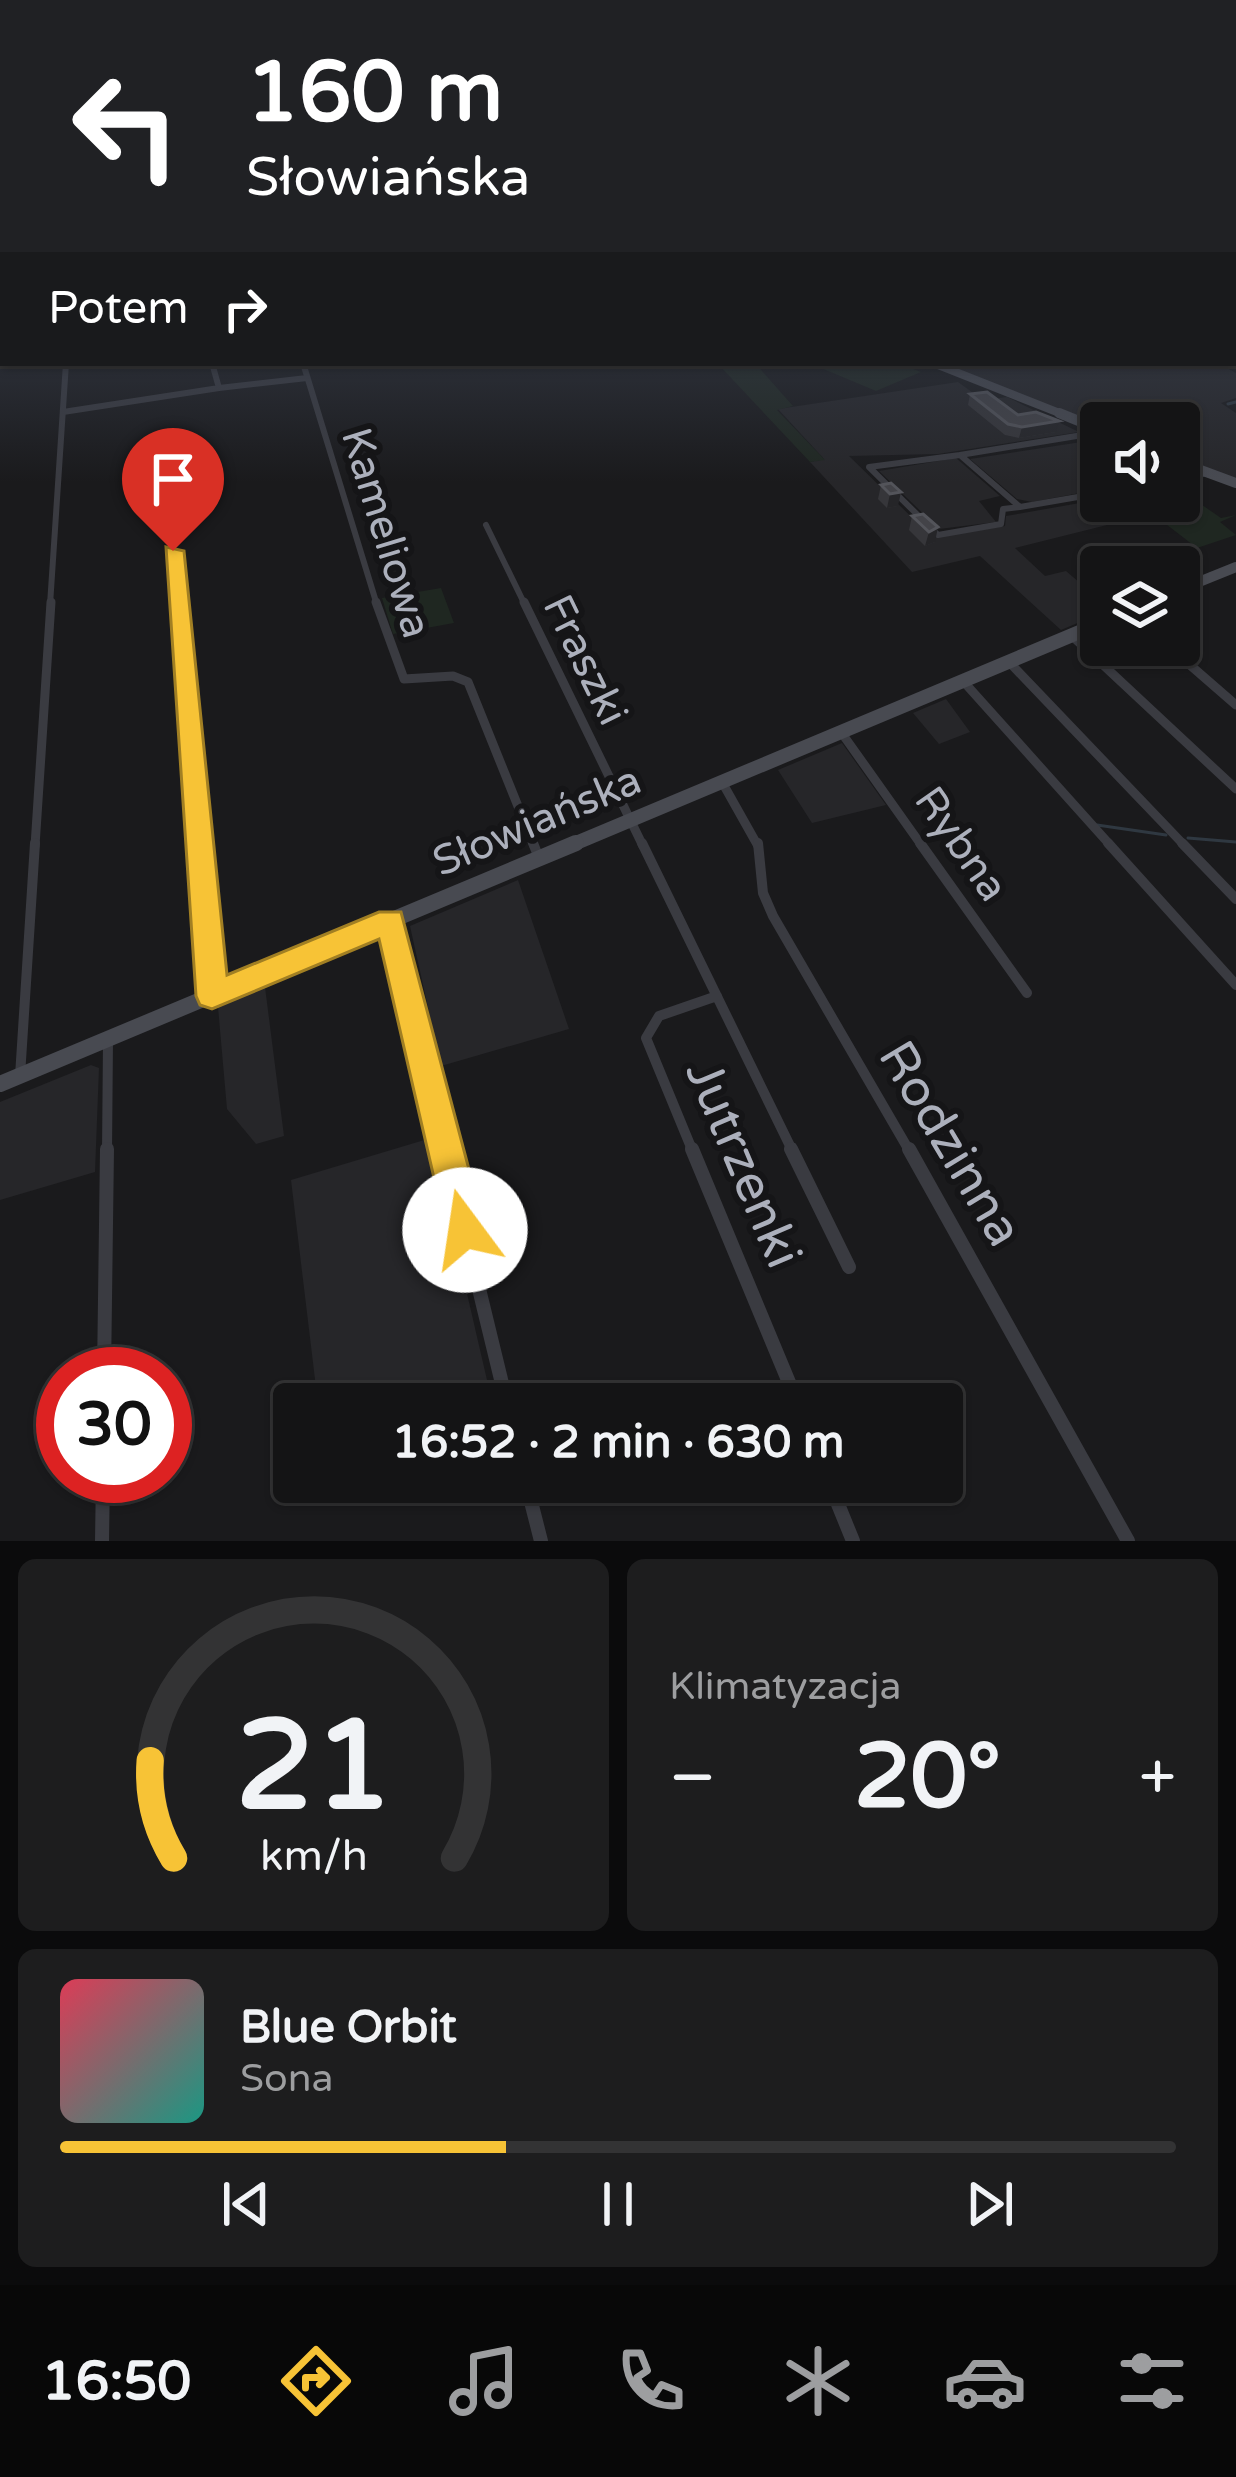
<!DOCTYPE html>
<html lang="pl">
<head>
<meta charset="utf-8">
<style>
  :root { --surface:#141415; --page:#1d1d1e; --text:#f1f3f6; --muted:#9d9ea0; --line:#333334; --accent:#f7c336 }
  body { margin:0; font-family:"Varela Round",sans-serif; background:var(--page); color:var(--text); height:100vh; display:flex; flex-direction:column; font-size:45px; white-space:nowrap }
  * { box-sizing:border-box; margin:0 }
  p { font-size:39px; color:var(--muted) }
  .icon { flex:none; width:66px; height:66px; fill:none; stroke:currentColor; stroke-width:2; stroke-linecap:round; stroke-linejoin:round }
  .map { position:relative; height:1541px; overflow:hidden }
  .panel { display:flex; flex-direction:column; gap:18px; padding:18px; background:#0b0b0c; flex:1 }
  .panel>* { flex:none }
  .top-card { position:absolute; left:0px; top:0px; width:1236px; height:366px; box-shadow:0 3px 9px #0004,0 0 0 3px var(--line); background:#202124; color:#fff; overflow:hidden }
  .buttons { position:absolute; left:1080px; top:402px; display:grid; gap:24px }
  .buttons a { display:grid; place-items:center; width:120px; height:120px; border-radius:12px; background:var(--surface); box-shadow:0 3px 9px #0004,0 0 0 3px var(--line); font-size:60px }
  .speed { position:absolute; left:36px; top:1347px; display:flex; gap:24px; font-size:60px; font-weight:700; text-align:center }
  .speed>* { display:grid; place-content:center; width:156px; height:156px; border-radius:50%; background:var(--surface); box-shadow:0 3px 9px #0004,0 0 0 3px var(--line); line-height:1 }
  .speed .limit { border:18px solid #d22; background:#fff; color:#111 }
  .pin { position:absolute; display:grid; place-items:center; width:102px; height:102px; color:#fff; margin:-123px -51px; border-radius:50% 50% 50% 0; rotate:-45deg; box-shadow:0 0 12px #0007 }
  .pin .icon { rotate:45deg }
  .me { position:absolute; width:132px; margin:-66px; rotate:346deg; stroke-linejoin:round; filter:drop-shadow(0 0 9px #0008) }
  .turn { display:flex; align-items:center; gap:42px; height:252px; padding:0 48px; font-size:54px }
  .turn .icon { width:156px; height:156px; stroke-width:2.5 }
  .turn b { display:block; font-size:84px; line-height:102px }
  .then { display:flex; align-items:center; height:114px; padding:0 48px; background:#0003; gap:24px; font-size:45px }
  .big { font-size:90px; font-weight:700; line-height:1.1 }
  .panel .widget { flex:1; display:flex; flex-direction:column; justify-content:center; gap:18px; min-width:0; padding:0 42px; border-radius:18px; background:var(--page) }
  .panel .dial { align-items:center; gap:0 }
  .dial svg { height:312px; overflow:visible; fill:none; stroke:var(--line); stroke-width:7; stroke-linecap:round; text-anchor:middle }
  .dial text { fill:var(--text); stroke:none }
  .song { display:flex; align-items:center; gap:36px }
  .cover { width:144px; height:144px; border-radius:18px; background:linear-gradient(135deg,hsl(350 70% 55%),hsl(170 70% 35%)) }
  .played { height:12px; border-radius:6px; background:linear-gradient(90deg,var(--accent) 40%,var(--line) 40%) }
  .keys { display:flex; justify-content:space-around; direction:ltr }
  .heat { display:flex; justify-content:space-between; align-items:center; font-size:66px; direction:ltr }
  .panel .tiles { flex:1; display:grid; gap:18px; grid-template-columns:1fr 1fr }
  .widget:last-child { grid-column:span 2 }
  .trip { position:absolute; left:273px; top:1383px; width:690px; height:120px; border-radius:12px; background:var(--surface); box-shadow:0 3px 9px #0004,0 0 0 3px var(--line); font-weight:700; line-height:120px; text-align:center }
  .tab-bar { display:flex; height:192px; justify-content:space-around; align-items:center; background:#080808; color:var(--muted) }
  .tab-bar .icon { width:84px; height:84px }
  .tab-bar .selected { color:var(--accent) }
  .tab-bar b { font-size:54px; color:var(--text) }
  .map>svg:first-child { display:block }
  .built { fill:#262629 }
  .green { fill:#1f2721 }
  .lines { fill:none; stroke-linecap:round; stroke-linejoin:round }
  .stream { stroke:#2f3841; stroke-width:3 }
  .street-far3 { stroke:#3a3b41; stroke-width:6 }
  .street-far2 { stroke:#3a3b41; stroke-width:9 }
  .street-far1 { stroke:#3a3b41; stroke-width:10 }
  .street { stroke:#3a3b41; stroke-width:14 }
  .secondary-far3 { stroke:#484a51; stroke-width:8 }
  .secondary-far2 { stroke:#484a51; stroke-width:10 }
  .secondary-far1 { stroke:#484a51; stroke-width:14 }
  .secondary { stroke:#484a51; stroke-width:16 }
  .wall { fill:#36363a }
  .shaded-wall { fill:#252528 }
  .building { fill:#434348; stroke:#53545a; stroke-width:3 }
  .route { fill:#f7c336; stroke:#a17f23; stroke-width:3 }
  .labels { text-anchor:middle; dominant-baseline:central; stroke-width:12; stroke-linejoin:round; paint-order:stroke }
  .street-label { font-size:42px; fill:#acb0bc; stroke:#151517 }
  .near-street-label { font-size:51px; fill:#acb0bc; stroke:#151517 }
</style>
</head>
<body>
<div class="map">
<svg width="1236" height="1541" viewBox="0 0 1236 1541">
  <rect width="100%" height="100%" fill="#1a1a1c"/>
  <path class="built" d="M942,363H1217L1236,373V398L1221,403L1236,413V479L1179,457V423L1101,426Z
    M958,382L983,400L1007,397L1079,432L938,454L849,456L933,538L1005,526L1006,516L1097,500L1095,506L1115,523L1015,548L1045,576L1066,571L1101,601V613L1061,630L980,556L912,572L810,462L824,459L778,409Z
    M1101,439V489L1032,502L1017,499L970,459Z
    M956,458L1000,496L979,501L996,522L939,529L879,471Z
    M946,699L970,732L939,744L913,713Z
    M842,743L886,805L812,823L778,770Z
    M518,880L569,1029L441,1066L410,926Z
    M265,987L284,1136L256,1144L227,1109L218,1007Z
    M91,1065L99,1068L95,1172L0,1200V1102Z
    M431,1138L487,1380L417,1404H318L291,1180Z"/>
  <path class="green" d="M717,363H755L793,406L777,410L825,460L810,462Z
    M809,363H897L921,372L876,391Z
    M1179,489L1221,518L1236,515L1220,522L1236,535L1197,548L1136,501H1179Z
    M441,588L454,623L393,634L382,598Z"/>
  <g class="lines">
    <path class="stream" d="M1228,404L1236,402
      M1097,825L1166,835
      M1188,838L1236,842"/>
    <path class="street-far3" d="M212,363L219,388L307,378
      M303,363L377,605
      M63,412L219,388
      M1101,432L960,455L1020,507L1101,493
      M960,455L869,467L938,535L1001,524L1003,509L1020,507
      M1179,479L1207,473
      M486,525L525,605
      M174,551L179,605
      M50,605L66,363"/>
    <path class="street-far2" d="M178,602L199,846
      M376,602L404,679L453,676L468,682L534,846
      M524,602L643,846
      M1071,635L1236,789
      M1167,645L1236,705
      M1009,662L1185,846
      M963,681L1111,846
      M841,732L922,846
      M722,782L758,846
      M35,846L51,602"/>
    <path class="street-far1" d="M199,843L212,996
      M533,843L539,858
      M642,843L793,1152
      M758,843L763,893L773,916L910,1152
      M920,843L1027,993
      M1108,843L1236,985
      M1182,843L1236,899
      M390,921L446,1152
      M20,1076L35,843
      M107,1152L108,1040
      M693,1152L646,1038L659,1016L717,996"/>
    <path class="street" d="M445,1149L507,1404
      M692,1149L798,1404
      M791,1149L849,1267
      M909,1149L1128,1541
      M104,1374L107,1149
      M526,1482L541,1541
      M829,1482L853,1541
      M102,1541L103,1476"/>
    <path class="secondary-far3" d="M933,363L1067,416"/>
    <path class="secondary-far2" d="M1059,413L1101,430
      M1179,462L1236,483
      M1179,590L1236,567"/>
    <path class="secondary-far1" d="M569,846L1101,623"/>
    <path class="secondary" d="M0,1084L576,843"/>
  </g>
  <path class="wall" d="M970,394L1018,415L1056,432L1019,438L1005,435L968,405Z
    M891,483L898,506L887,508L878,499L881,485Z
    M923,514L935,542L925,546L909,530L912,516Z"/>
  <path class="shaded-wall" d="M1059,421L1056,432L1019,438L1022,427Z
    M901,492L898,506L887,508L890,494Z
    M938,527L935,542L925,546L929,532Z"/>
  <path class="building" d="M987,392L1018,415L1036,412L1059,421L1022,427L1008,424L970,394Z
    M891,483L901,492L890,494L881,485Z
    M923,514L938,527L929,532L912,516Z"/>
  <linearGradient id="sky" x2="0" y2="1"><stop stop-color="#0e0e0f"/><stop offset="0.55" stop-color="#383e4b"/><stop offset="1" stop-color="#383e4b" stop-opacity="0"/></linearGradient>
  <rect width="1236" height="482" fill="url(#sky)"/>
  <path class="route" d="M166,547L184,551L227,975L379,912H401L485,1230L479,1244L465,1250L451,1244L446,1230L379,939L212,1009L200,1005L196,996Z"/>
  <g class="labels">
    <g class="street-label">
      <text transform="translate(386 533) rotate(73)">Kameliowa</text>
      <text transform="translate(585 660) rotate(64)">Fraszki</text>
      <text transform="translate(537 821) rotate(-23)">Słowiańska</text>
      <text transform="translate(961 844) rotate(55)">Rybna</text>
    </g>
    <g class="near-street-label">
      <text transform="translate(950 1144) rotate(59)">Rodzinna</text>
      <text transform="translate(743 1164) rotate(67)">Jutrzenki</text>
    </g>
  </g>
</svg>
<div class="buttons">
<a><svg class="icon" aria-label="sound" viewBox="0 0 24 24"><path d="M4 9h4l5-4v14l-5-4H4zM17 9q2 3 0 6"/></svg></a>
<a><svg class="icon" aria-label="layers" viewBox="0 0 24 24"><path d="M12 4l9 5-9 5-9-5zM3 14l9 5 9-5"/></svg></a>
</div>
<div class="speed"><div class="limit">30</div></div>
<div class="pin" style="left:173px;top:551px;background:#d93025"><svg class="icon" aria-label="arrive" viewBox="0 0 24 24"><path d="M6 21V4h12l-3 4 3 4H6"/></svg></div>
<svg class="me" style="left:465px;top:1230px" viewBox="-20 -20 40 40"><circle r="19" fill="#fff"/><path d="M0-13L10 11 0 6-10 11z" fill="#f7c336"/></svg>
<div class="trip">16:52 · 2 min · 630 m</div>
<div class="top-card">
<div class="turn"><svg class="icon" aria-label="left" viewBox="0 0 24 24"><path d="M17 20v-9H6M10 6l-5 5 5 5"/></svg><div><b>160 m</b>Słowiańska</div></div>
<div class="then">Potem<svg class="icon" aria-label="right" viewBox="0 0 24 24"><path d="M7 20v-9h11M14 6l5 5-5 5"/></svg></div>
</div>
</div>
<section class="panel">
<div class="tiles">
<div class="widget dial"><svg viewBox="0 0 100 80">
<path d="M14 69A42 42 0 1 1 86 69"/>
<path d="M14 69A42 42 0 0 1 8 44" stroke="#f7c336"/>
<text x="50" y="56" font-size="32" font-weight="700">21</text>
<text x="50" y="72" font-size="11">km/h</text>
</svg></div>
<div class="widget"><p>Klimatyzacja</p>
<div class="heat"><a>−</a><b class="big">20°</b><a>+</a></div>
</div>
<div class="widget">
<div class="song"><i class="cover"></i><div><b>Blue Orbit</b><p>Sona</p></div></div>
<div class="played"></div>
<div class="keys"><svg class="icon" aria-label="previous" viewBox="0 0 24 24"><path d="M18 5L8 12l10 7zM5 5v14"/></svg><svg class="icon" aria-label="pause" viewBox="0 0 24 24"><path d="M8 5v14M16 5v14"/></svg><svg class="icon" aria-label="next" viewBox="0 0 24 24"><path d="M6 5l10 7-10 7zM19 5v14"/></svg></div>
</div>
</div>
</section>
<nav class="tab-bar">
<b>16:50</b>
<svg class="icon selected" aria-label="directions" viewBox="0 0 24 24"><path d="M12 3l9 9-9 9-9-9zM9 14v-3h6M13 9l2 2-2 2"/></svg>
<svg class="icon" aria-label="music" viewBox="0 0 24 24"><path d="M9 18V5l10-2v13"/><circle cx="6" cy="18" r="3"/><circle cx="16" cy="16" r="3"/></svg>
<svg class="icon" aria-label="phone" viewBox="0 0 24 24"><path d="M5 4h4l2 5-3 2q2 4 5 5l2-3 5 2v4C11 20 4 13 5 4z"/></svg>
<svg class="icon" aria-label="climate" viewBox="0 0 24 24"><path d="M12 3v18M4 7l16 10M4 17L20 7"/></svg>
<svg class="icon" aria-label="car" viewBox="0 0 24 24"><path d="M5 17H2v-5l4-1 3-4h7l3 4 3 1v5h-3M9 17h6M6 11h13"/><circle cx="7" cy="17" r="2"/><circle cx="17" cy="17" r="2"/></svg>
<svg class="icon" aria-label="filters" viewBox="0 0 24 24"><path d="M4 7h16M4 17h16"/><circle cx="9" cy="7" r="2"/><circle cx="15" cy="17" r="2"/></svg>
</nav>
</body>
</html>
